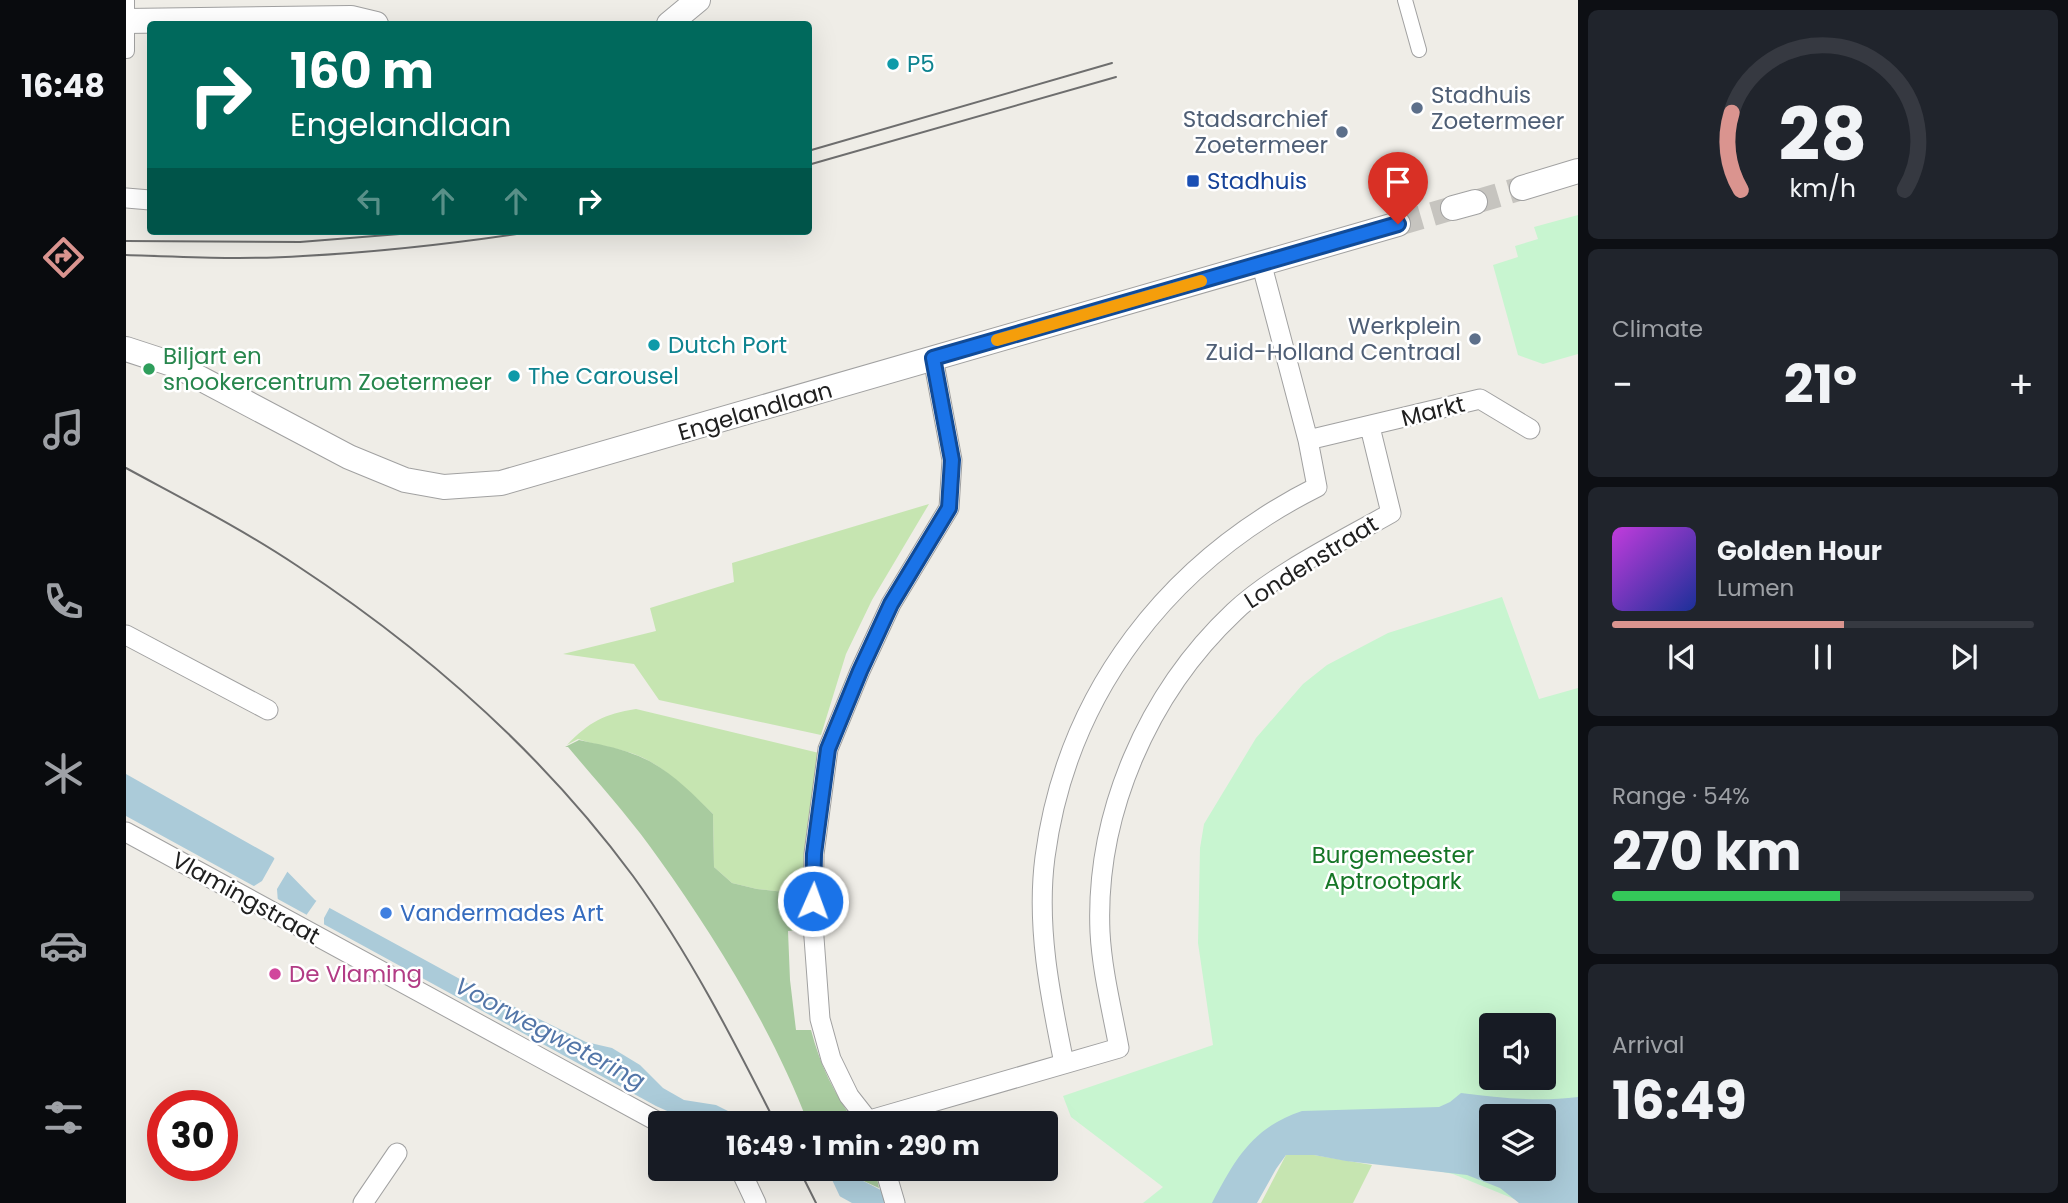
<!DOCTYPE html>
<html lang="en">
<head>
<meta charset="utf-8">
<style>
  :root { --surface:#171b24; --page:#20242c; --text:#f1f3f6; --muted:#9ea1a6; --line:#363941; --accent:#da948f }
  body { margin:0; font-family:Poppins,sans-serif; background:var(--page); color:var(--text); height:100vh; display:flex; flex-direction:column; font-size:26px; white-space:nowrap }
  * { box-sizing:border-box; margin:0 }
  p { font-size:23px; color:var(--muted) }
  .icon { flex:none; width:38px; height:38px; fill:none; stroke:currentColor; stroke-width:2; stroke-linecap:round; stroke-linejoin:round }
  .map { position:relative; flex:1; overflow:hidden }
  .panel { display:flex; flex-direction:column; gap:10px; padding:10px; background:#0d0f14; width:490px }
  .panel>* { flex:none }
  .top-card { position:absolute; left:21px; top:21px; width:665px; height:214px; border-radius:7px; box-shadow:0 7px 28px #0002; background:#00695c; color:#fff; overflow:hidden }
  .fabs { position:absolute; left:1353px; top:1013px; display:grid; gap:14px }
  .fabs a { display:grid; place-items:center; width:77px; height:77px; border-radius:7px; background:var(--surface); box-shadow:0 7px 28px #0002; font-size:35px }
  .speed { position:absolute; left:21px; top:1090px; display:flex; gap:14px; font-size:35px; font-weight:700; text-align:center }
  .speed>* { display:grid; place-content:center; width:91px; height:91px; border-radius:50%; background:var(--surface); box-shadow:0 7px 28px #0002; line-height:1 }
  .speed .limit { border:10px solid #d22; background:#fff; color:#111 }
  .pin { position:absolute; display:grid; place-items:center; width:60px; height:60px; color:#fff; margin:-72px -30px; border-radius:50% 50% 50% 0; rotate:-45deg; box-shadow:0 0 7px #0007 }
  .pin .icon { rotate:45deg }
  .me { position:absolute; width:77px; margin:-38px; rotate:2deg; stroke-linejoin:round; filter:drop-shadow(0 0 5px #0008) }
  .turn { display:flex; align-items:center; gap:24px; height:147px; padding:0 28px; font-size:32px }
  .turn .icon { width:91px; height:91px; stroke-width:2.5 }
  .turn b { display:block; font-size:49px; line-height:60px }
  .lanes { display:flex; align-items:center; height:66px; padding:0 28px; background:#0003; justify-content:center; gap:35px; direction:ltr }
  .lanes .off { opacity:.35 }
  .big { font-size:52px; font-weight:700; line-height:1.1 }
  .panel .card { flex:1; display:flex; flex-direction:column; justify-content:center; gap:10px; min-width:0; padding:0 24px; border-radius:10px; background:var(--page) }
  .panel .dial { align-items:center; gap:0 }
  .dial svg { height:182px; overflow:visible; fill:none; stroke:var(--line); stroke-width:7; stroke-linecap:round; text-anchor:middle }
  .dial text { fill:var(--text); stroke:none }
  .song { display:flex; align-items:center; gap:21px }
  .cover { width:84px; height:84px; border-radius:10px; background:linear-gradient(135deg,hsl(290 70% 55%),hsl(230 70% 35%)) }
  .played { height:7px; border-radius:4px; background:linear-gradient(90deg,var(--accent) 55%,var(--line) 55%) }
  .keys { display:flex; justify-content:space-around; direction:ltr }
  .heat { display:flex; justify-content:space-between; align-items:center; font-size:38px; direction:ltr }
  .charge { height:10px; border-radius:5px; background:linear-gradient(90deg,#34c759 54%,var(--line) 0) }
  .trip { position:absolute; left:522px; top:1111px; width:410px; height:70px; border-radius:7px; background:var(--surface); box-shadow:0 7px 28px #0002; font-weight:700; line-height:70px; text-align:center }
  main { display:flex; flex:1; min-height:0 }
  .tabs { display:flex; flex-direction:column; width:126px; justify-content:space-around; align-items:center; background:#090b0e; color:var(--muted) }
  .tabs .icon { width:49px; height:49px }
  .tabs .current { color:var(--accent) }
  .tabs b { font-size:32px; color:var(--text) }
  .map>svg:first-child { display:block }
  .grass { fill:#c6e5b1 }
  .forest { fill:#a8cb9f }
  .park { fill:#c8f5d0; fill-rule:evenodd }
  .water { fill:#abcbd9; fill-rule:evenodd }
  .pier { fill:#efede7 }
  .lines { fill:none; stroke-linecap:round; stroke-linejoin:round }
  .tertiary-tunnel { stroke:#c6c4bf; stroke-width:24; stroke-dasharray:24 12; stroke-linecap:butt }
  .pedestrian-casing { stroke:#a1a1a1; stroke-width:16 }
  .minor-casing { stroke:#a1a1a1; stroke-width:21 }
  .tertiary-casing { stroke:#a1a1a1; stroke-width:26 }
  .pedestrian { stroke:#fff; stroke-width:14 }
  .minor { stroke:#fff; stroke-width:19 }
  .tertiary { stroke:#fff; stroke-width:24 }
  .tram { stroke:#6e6e6e; stroke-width:2 }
  .route-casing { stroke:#114b97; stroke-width:18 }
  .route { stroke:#1a73e8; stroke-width:12 }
  .slow { stroke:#f59e0b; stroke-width:12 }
  .culture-dot { fill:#0f9aa8; stroke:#fff; stroke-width:2.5 }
  .service-dot { fill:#5c6f8a; stroke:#fff; stroke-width:2.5 }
  .transit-dot { fill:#1a4fb4; stroke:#fff; stroke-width:2.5 }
  .leisure-dot { fill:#2e9e5b; stroke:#fff; stroke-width:2.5 }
  .shop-dot { fill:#3f7fe0; stroke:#fff; stroke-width:2.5 }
  .hotel-dot { fill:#d1479c; stroke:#fff; stroke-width:2.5 }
  .labels { text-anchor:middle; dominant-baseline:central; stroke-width:5; stroke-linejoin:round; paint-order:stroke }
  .culture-label { font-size:23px; fill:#0d838f; stroke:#fff; text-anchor:start }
  .service-label { font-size:23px; fill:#4e5e75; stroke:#fff; text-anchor:end }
  .transit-label { font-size:23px; fill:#164399; stroke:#fff; text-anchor:start }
  .leisure-label { font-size:23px; fill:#27864d; stroke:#fff; text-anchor:start }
  .street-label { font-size:23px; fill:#202020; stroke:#fff }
  .park-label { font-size:23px; fill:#157626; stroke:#fff }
  .shop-label { font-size:23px; fill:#366cbe; stroke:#fff; text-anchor:start }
  .hotel-label { font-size:23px; fill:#b23c85; stroke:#fff; text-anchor:start }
  .water-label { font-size:24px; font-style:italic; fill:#5376a8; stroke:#fff }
</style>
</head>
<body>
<main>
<nav class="tabs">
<b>16:48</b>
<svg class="icon current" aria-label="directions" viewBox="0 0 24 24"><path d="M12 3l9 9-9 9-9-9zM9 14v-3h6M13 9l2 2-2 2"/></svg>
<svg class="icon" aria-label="music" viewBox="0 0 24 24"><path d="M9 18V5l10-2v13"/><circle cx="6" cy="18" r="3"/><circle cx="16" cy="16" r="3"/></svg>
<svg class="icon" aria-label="phone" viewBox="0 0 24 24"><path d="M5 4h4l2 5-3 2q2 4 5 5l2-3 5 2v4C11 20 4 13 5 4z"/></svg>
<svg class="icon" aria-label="climate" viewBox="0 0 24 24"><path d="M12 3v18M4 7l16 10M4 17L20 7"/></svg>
<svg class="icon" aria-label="car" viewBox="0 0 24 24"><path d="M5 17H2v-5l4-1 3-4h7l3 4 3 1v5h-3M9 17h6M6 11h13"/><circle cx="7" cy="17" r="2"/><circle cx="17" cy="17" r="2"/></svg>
<svg class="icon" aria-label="filters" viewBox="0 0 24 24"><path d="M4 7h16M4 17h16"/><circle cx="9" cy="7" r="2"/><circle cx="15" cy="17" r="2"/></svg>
</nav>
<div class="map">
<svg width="1452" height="1203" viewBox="0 0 1452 1203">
  <rect width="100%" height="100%" fill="#efede7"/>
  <path class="grass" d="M803,504L746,600L720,654L695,735L533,700L508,664L437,654L530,631L524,608L608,582L606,563Z
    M510,709L693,753L680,837L676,894L631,889L606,883L588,867L587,814C562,791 538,764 505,753C488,747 469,745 452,739L441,745C463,722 478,714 510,709Z
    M1160,1155H1188L1246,1165L1227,1203H1135Z"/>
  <path class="forest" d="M453,740C471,744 490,747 507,754C539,765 564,791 587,814L588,867L606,883L631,889L676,894V930L662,931L664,980L670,1030H685C694,1065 708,1093 729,1123H682C648,1033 589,937 533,859C506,820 473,784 442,747H439Z
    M714,1169H749L753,1188L718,1172Z"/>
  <path class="park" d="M1452,215V354L1417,364L1392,355L1367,265L1392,257L1389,246L1412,239L1408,227Z
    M1376,597L1413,699L1452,688V1203H1398L1327,1174L1174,1143L1134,1154L1108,1203H1017L1037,1187L945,1117L937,1096L1087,1045L1072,943L1074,848L1078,824L1130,738L1177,684L1201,665L1262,633ZM1365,1026H1418V1078H1365ZM1365,1116H1418V1169H1365Z"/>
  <path class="water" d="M0,774L147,857L189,900L354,990L460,1042L486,1048L514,1065L537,1088L558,1100L590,1105L626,1123H568L530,1106L0,816Z
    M1335,1093C1375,1098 1412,1102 1452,1097V1203H1393L1374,1188L1341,1175L1220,1161L1188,1155H1160L1150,1169L1131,1203H1086C1109,1159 1127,1127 1176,1111L1313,1107L1324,1102ZM1365,1116H1418V1169H1365Z
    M664,1169H714L780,1203H726Z"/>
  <path class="pier" d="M150,856L163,869L151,889L152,903L125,888L136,881Z
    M191,900L204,907L198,918V928L179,917Z
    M660,1169H701L716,1201L662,1172Z"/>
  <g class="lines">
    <path class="tertiary-tunnel" d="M1349,202L1396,188
      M1272,224L1327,208"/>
    <defs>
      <path id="pedestrian" d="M1279,0L1293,50
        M1,51V0"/>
      <path id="minor" d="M0,198L24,200
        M1182,440L1354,399L1404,429
        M0,635L142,710
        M0,832L536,1124
        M938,1063C924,995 910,926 919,857C941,691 1044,561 1191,487L1182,440L1135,262
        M744,1120L993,1048C986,1010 976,971 974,932C969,814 1022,693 1108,612C1148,574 1216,541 1265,513L1244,427
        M745,1124L723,1096L705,1059L694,1019L687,924L688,854L702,749L734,671L765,604L823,508L826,460L807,358
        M614,1169L630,1203
        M759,1169L769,1203
        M237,1203L271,1153"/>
      <path id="tertiary" d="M0,21L225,18L250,24
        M543,24L572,0
        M1396,188L1452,171
        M1327,208L1349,202
        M0,349L49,365L223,457L279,480L318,487L375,483L1272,224"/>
    </defs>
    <use href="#pedestrian" class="pedestrian-casing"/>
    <use href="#minor" class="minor-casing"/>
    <use href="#tertiary" class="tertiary-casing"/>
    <use href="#pedestrian" class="pedestrian"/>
    <use href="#minor" class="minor"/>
    <use href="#tertiary" class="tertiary"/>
    <path class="tram" d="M682,151L986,63
      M682,165L990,77
      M0,241L174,242L311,231
      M0,255C59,257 118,260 177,256C255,252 333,243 411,231
      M0,468C57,499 116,529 170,565C298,649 416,753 507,876C563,953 607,1039 650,1124
      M673,1169L690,1203"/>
  </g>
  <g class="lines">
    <defs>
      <path id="route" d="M687,901L688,854L702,749L734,671L765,604L823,508L826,460L807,358L1272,224"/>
    </defs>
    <use href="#route" class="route-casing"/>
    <use href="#route" class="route"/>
    <path class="slow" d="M871,340L1075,281"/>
  </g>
  <g class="culture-dot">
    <circle cx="767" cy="64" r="7"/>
    <circle cx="528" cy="345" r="7"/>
    <circle cx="388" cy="376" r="7"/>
  </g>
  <g class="service-dot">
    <circle cx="1291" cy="108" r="7"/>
    <circle cx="1216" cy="132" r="7"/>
    <circle cx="1349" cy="339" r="7"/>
  </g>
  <rect class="transit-dot" x="1060" y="174" width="14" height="14" rx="3.5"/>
  <circle class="leisure-dot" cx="23" cy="369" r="7"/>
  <circle class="shop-dot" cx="260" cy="913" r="7"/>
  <circle class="hotel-dot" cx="149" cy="974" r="7"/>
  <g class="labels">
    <g class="culture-label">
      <text x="781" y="64">P5</text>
      <text x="542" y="345">Dutch Port</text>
      <text x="402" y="376">The Carousel</text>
    </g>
    <g class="service-label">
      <text x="1305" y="95" text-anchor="start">Stadhuis<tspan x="1305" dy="26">Zoetermeer</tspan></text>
      <text x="1202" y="119">Stadsarchief<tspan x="1202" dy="26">Zoetermeer</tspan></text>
      <text x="1335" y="326">Werkplein<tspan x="1335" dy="26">Zuid-Holland Centraal</tspan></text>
    </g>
    <g class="transit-label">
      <text x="1081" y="181">Stadhuis</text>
    </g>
    <g class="leisure-label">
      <text x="37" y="356">Biljart en<tspan x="37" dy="26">snookercentrum Zoetermeer</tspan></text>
    </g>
    <g class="street-label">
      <text transform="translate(629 411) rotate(-16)">Engelandlaan</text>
      <text transform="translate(1307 411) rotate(-14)">Markt</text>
      <text transform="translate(1185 562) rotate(-32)">Londenstraat</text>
      <text transform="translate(120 898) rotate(29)">Vlamingstraat</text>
    </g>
    <g class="park-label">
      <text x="1267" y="855">Burgemeester<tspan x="1267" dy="26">Aptrootpark</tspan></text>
    </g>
    <g class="shop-label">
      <text x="274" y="913">Vandermades Art</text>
    </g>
    <g class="hotel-label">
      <text x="163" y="974">De Vlaming</text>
    </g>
    <g class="water-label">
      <text transform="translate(424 1033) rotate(28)">Voorwegwetering</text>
    </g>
  </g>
</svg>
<div class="fabs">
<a><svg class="icon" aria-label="sound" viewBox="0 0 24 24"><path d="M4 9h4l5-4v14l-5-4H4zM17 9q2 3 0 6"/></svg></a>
<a><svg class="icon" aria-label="layers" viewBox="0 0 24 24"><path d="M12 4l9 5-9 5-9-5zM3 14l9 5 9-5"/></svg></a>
</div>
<div class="speed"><div class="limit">30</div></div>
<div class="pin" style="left:1272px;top:224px;background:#d93025"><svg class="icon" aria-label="arrive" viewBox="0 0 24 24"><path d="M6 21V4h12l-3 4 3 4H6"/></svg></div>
<svg class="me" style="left:687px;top:901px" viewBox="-20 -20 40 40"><circle r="17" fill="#1a73e8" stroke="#fff" stroke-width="3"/><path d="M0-11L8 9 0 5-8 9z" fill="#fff"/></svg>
<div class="trip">16:49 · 1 min · 290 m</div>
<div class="top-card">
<div class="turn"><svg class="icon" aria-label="right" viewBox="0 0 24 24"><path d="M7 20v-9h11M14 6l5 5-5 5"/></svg><div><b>160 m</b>Engelandlaan</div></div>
<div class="lanes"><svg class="icon off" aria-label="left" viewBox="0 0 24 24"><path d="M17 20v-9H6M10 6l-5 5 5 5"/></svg><svg class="icon off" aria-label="ahead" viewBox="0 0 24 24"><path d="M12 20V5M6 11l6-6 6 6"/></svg><svg class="icon off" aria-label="ahead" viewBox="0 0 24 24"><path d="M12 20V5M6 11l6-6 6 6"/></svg><svg class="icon" aria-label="right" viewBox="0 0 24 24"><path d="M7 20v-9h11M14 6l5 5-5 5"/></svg></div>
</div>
</div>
<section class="panel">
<div class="card dial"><svg viewBox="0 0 100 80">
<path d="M14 69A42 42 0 1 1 86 69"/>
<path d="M14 69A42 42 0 0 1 10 35" stroke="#da948f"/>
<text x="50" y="56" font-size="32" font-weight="700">28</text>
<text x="50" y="72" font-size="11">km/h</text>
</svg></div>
<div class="card"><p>Climate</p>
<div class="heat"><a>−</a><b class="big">21°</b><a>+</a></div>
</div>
<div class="card">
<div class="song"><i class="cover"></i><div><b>Golden Hour</b><p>Lumen</p></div></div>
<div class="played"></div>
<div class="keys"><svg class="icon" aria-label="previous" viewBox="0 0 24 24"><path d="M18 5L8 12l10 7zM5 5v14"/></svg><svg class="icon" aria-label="pause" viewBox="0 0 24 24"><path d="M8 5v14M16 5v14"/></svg><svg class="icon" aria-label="next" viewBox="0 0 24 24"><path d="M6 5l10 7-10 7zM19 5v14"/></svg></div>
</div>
<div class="card"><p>Range · 54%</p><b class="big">270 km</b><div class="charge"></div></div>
<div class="card"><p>Arrival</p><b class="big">16:49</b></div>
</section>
</main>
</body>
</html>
